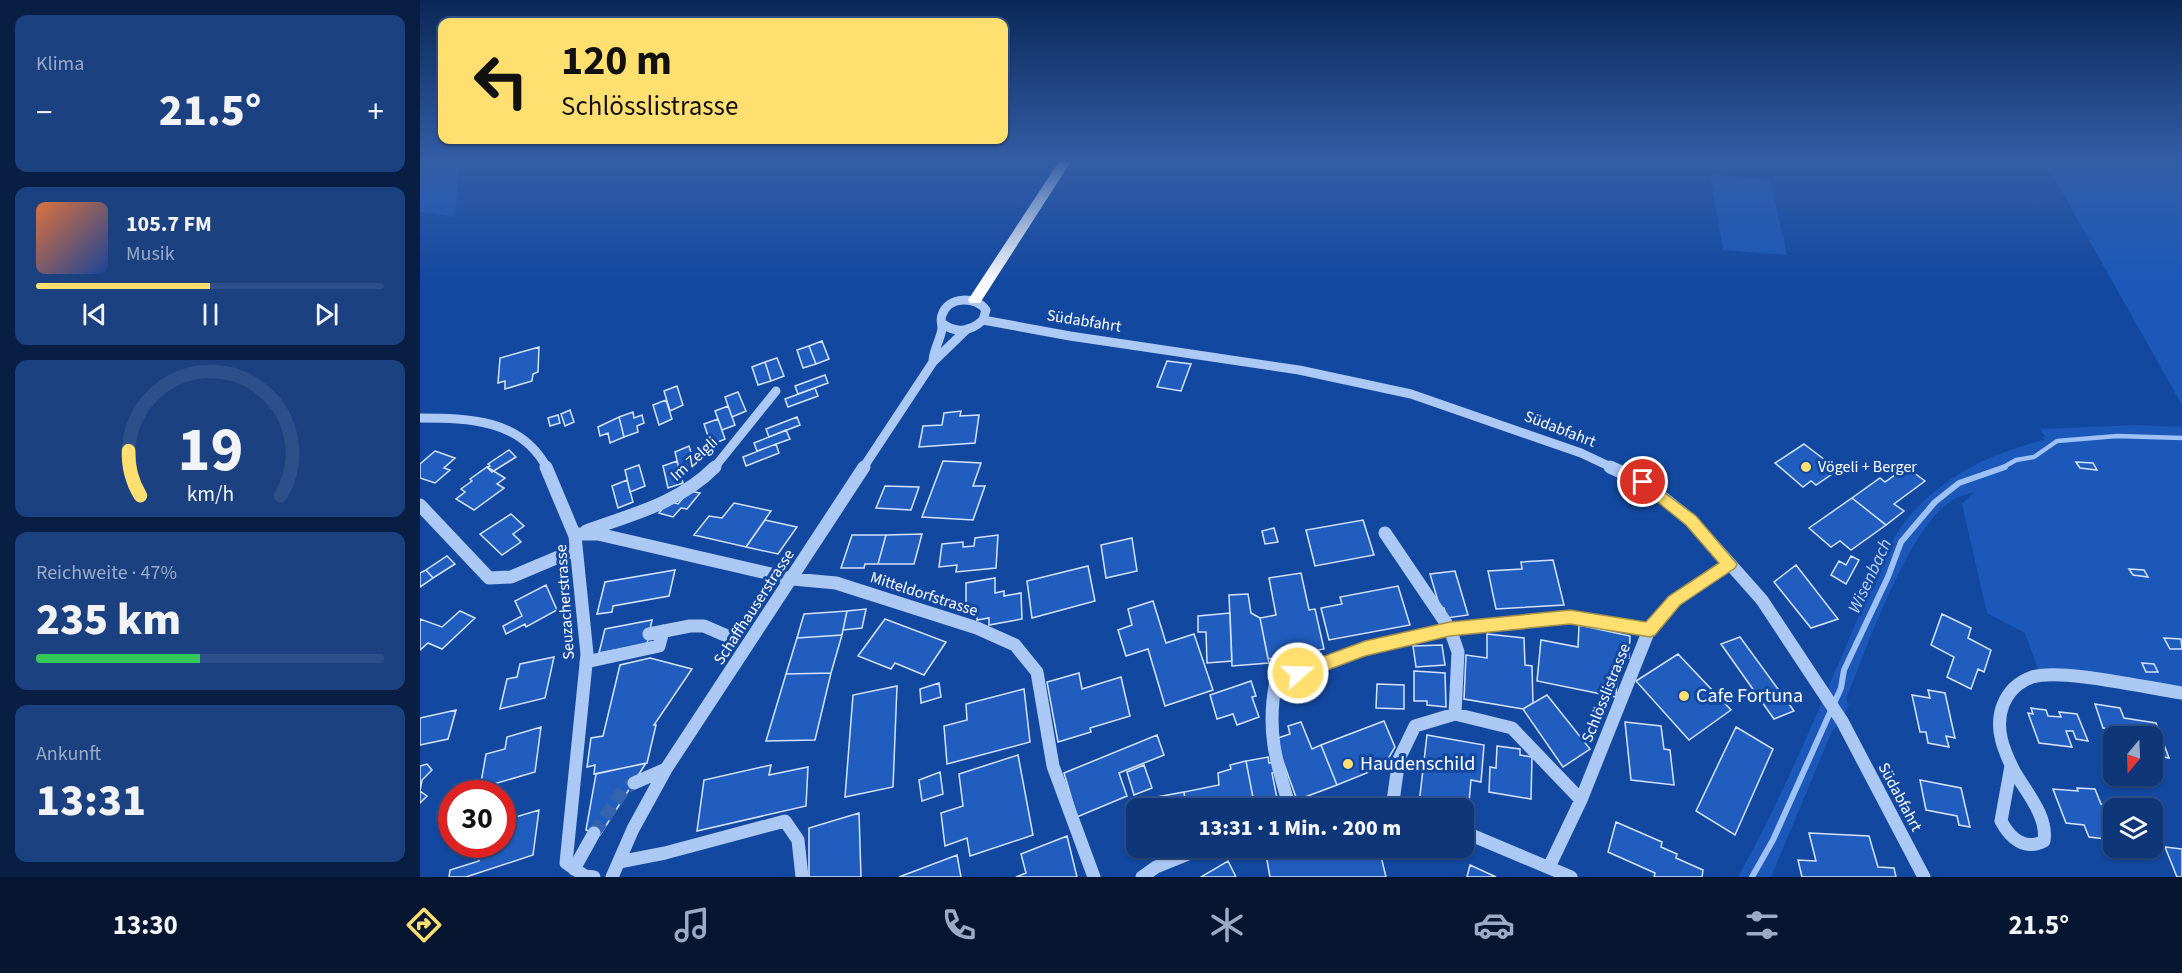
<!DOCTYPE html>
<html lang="de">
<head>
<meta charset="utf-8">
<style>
  :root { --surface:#0e3678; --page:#1c4180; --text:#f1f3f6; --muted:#9babc6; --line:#2e508a; --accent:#ffdf6f }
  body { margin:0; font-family:"Source Sans 3",sans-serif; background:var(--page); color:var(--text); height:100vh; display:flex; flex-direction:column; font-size:22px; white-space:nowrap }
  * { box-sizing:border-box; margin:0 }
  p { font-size:20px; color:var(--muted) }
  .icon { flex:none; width:33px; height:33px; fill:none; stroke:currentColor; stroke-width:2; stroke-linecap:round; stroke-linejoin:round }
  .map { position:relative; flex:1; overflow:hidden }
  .panel { display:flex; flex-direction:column; gap:15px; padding:15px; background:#081e42; width:420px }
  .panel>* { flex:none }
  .guide { position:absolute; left:18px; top:18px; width:570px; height:126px; border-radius:12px; box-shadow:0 2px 4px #0004,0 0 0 2px var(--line); background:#ffdf6f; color:#111; overflow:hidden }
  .needle { width:39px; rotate:199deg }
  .fabs { position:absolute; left:1683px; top:726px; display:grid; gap:12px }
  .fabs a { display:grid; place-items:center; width:60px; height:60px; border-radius:12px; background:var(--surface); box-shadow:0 2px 4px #0004,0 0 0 2px var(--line); font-size:30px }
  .speed { position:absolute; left:18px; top:780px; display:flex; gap:12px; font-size:30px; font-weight:700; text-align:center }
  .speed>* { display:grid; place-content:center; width:78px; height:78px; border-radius:50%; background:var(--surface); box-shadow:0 2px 4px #0004,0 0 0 2px var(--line); line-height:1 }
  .speed .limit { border:9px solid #d22; background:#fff; color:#111 }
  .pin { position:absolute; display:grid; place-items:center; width:51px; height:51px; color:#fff; margin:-26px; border:3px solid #fff; border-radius:50%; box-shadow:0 2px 6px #0007 }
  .me { position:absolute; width:66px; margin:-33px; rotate:70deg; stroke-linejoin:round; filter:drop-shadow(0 0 4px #0008) }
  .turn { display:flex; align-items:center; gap:21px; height:126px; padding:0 24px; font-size:27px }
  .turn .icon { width:78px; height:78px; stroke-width:2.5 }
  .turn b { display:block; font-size:42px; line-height:51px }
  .big { font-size:45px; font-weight:800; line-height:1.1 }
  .panel .card { flex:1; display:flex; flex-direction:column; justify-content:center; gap:9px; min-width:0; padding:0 21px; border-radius:12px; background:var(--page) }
  .panel .dial { align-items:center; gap:0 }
  .dial svg { height:156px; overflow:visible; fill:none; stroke:var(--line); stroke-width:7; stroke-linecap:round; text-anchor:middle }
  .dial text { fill:var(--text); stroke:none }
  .song { display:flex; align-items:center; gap:18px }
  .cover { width:72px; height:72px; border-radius:9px; background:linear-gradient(135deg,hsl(20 70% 55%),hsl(220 70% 35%)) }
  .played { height:6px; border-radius:3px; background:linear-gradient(90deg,var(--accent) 50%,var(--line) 50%) }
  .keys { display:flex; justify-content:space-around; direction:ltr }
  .heat { display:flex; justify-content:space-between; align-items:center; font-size:33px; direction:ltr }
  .charge { height:9px; border-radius:4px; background:linear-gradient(90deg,#34c759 47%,var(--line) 0) }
  .trip { position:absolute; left:706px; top:798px; width:348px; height:60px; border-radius:12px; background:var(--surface); box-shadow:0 2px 4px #0004,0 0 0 2px var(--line); font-weight:800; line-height:60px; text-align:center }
  .tab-bar { display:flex; height:96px; justify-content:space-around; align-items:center; background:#061630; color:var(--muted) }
  .tab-bar .icon { width:42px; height:42px }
  .tab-bar .current { color:var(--accent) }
  .tab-bar b { font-size:27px; color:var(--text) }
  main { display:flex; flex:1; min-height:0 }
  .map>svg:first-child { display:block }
  .green { fill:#1b58ba }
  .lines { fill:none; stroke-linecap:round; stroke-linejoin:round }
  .stream-far1 { stroke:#9ec2f7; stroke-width:4.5 }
  .stream { stroke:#9ec2f7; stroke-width:6 }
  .building { fill:#215dbf; stroke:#d4e4fe; stroke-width:1.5 }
  .minor-tunnel { stroke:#3663ae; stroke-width:13; stroke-dasharray:13 6; stroke-linecap:butt }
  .minor-far1 { stroke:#acc8f4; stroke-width:9 }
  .minor { stroke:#acc8f4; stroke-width:13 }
  .major { fill:#f9fbff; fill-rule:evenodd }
  .route { fill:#ffdf6f; stroke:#a69148; stroke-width:1.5 }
  .poi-dot { fill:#ffdf6f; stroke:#1348a0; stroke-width:2 }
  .labels { text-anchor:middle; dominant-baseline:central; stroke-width:6; stroke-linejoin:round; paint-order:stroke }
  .street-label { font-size:16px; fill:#fff; stroke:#1348a0 }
  .poi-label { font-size:16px; fill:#fff; stroke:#1348a0; text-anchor:start }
  .water-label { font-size:18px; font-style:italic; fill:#b8d2fa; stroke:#1348a0 }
  .near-poi-label { font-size:20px; fill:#fff; stroke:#1348a0; text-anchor:start }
</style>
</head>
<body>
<main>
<section class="panel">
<div class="card"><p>Klima</p>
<div class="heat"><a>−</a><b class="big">21.5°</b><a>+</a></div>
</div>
<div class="card">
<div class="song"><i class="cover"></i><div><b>105.7 FM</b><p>Musik</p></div></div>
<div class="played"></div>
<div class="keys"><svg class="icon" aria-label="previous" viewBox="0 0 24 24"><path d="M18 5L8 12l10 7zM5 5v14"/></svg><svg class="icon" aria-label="pause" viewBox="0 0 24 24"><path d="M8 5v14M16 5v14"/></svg><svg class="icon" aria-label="next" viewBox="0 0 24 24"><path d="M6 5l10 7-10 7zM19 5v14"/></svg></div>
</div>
<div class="card dial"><svg viewBox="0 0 100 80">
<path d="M14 69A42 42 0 1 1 86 69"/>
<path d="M14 69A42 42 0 0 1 8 46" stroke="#ffdf6f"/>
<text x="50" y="56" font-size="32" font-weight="700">19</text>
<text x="50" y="72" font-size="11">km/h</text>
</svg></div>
<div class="card"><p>Reichweite · 47%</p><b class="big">235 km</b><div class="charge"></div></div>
<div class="card"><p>Ankunft</p><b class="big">13:31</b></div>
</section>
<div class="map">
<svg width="1762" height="877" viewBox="0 0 1762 877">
  <rect width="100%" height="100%" fill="#1348a0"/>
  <path class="green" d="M0,160H39L35,217L0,212Z
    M1624,160H1762V405Z
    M1290,174L1350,180L1367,255L1303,250Z
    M1719,425L1762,427V693L1620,675L1605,633L1567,613L1542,504L1554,492C1548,494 1539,496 1533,500C1488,526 1447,649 1426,699L1429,704L1422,721L1412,731L1351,877H1318C1361,800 1395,718 1430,637C1449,594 1463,542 1497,508C1532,472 1575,452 1624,440L1622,437H1625L1620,429Z"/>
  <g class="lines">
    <path class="stream-far1" d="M1582,468L1596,460L1614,457L1637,441L1697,436L1762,438"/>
    <path class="stream" d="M1332,877L1353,840L1421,688L1424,670L1468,577L1481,542L1515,502L1539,483L1585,467"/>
  </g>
  <path class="building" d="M402,341L409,359L396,364L389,346Z
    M389,346L396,364L383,368L377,350Z
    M119,347L118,372L113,374L112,381L85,389V381L78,383L80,358Z
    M357,358L364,376L351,381L345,362Z
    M747,361L771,364L761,391L737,387Z
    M345,362L351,381L338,385L332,367Z
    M405,375L408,383L378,394L375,386Z
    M257,386L263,405L250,411L244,391Z
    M395,388L398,396L368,407L365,399Z
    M318,392L326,411L312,417L305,397Z
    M246,400L252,419L239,425L233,405Z
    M308,406L315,425L302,430L295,411Z
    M150,410L154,422L145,426L141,414Z
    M541,411L540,416L559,415L555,443L499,447L503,426L522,425L524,413Z
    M213,412L214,418L222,415L224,423L217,426L218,432L204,437L199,417Z
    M138,415L140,423L130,426L128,418Z
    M199,417L204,437L190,443L188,433L180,436L178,427Z
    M377,417L380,425L349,437L346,429Z
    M298,419L305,439L291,445L284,424Z
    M366,430L370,439L337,451L334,443Z
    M356,444L359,453L326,466L323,457Z
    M1384,444L1418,470L1396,485L1391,481L1383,487L1355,463Z
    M269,446L275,467L260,473L255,452Z
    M89,450L96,457L72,472L67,467L70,466L68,464Z
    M15,451L35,458L24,468L30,470L15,483L0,478V464Z
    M257,461L263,483L248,488L243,466Z
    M523,461L561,463L553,486H565L553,520L502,517Z
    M1656,462L1673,463L1677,470L1660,468Z
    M219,465L225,486L210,492L205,470Z
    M67,467L85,478L77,484L84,488L54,510L36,499L45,492L41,489L52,481L50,479Z
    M1486,467L1505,481L1474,504L1484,511L1466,525L1432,498L1460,478L1465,482Z
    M207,480L213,502L198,508L192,486Z
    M465,486L499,487L491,510L456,508Z
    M269,491L280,493L267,509L261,508L253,517L239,513L249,501L258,504Z
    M1432,498L1466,525L1431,550L1420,541L1411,547L1389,528Z
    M314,503L351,511L326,547L274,535L289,516L302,518Z
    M91,514L104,526L93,534L101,542L82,555L60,534Z
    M345,520L377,527L358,554L326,547Z
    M943,520L954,555L895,566L886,530Z
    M854,528L858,542L845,544L842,531Z
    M502,534L494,564H458L466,535Z
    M432,535H466L458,564H445L444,568H421Z
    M578,535L576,568L536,572L537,565L519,567L522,544L543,542V547L554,546L555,538Z
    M712,538L717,571L686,578L681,545Z
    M27,556L35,564L13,578L6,570Z
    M1431,556L1439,560L1426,584L1411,575L1419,561L1426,565Z
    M1133,560L1144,605L1076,609L1068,571L1102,569L1101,562Z
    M1376,565L1418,619L1391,628L1354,582Z
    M668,566L675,601L612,618L607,581Z
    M1709,569L1724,570L1728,577L1713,575Z
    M6,570L13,578L0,587V573Z
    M255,570L249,596L193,606L192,612L177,614L185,582Z
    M1035,571L1048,615L1027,618L1024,608H1020L1010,574Z
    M881,573L889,610L895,609L904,649L848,659L840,618L856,615L849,578Z
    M575,578V593L584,591V596L601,593L602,619L569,625V618L557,620V609L546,611V583Z
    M126,585L137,610L106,627L105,624L86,634L83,626L102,616L95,601Z
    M978,586L990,625L909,640L901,608L922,604L920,597Z
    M828,594L831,613L840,618L849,663L812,666L809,595Z
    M733,601L746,643L774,634L793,690L745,706L728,649L706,656L698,630L712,625L708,609Z
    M446,609L442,628L423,630L427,611Z
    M40,611L55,618L22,649L8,643L0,650V619L22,627Z
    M427,611L422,635L377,638L384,614Z
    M810,613L812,661L787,663L786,632H778V616Z
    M1522,614L1551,628L1548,638L1571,650L1564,672L1558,669L1551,689L1527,677L1534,657L1511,645Z
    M465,619L526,642L504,675L475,663L471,669L438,656Z
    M232,620L227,644L179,653L185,629Z
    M1159,625L1210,636L1209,658L1198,656L1196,697L1117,681L1121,640L1158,647Z
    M1067,634L1104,638L1105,665L1112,666L1113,703L1103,709L1044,699L1046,655L1067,658Z
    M422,635L411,673L366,674L377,638Z
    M1320,637L1374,711L1354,719L1301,644Z
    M1744,638L1761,639L1762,649H1750Z
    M1022,645L1025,665L996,667L993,646Z
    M1258,654L1311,710L1269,740L1216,681Z
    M134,657L125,698L80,709L87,679L97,677L100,664Z
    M230,658L272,669L234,725H236L227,763L174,774L175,765L167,767L171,738L183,736L200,665Z
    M1722,663L1734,664L1738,672H1726Z
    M994,671L1025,673L1026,707L1007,705V701H994Z
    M411,673L395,740L346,741L366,674Z
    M659,673L662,689L701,677L710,716L670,728L671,732L638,742L627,682Z
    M831,681L836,696L832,697L839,717L817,725L813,714L797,719L790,695Z
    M519,683L521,697L501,703L500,689Z
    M957,684L984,685V709L956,708Z
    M477,686L473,787L425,797L433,695Z
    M604,689L610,742L527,764L524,726L547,720L546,704Z
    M1508,690L1525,693L1535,738L1526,736L1529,747L1508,743L1506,732H1500L1492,695L1510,698Z
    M1127,695L1170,749L1143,767L1103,709Z
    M1675,704L1700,708L1704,718L1736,723L1749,758L1732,755V736H1705L1703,731L1683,728Z
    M1611,708L1626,710L1628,716L1641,717L1639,712L1657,714L1668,741L1656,739L1653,731H1646L1652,747L1619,743L1608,713L1613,714Z
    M36,710L28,739L0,745V718Z
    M964,721L975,747L964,766L917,785L901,745Z
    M881,722L892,749L901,745L917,785L877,800L855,739L870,734L868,726Z
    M1205,722L1241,726L1244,749L1250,750L1254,785L1211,780Z
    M121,727L115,772L60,788L66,754L85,749L87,737Z
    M1316,727L1353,749L1315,835L1276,811Z
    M737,735L744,755L699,773L707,796L657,817L644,773Z
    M1007,735L1064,745L1061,782L1051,780L1048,813L1044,812V808H1023L999,804Z
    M1077,746L1100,749V755L1112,757L1111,799L1069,792L1070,767L1076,768Z
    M598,755L613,835L550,856L547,838L525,846L521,813L543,806L539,774Z
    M848,757L849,763L854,762L856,772L852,773L859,808H835L826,761Z
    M826,761L835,808H766L764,792L799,785L798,773L811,769L810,765Z
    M226,763L180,835L166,830L176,774Z
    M7,764L12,770L2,780L0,791L7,796L0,803V766Z
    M351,765L349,775L388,767L386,806L277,831L284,780Z
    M724,765L732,788L714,795L707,772Z
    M520,772L523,794L502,801L499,780Z
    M1500,780L1541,788L1550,827L1539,825L1537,816L1506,810Z
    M1657,788L1675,789L1681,804L1692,805L1694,840L1669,837L1664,825L1646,823L1633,789L1658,791Z
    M764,792L766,808H732L731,798Z
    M119,810L113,855L46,877H29L30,870L59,861L61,844H82V821Z
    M439,813L441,877H389V828Z
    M1196,822L1242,842L1241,847L1257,854L1256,858L1283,870L1282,877H1234L1235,873L1188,852Z
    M1389,833L1449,836L1458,867L1474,868L1476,877H1382L1378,860L1396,861Z
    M647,836L657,877H596L606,873L601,854Z
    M1745,847L1762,849V877H1757Z
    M881,848H959L966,877H850L846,855Z
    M537,855L541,877H479Z
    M808,861L816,877H781Z
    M1050,865L1076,877H1047Z"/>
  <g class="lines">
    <path class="minor-tunnel" d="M174,833L205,788L214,783"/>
    <path class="minor-far1" d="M563,320L650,336L879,370L991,394L1161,453L1193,468
      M513,362C513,350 520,341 522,329C522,324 520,319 522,315C528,296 556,296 566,310L563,320C551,331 537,334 523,324
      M0,418C49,418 101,419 127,468
      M294,468L356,391
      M443,468L513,362L547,329"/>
    <path class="minor" d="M126,467L155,536L167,654L146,863L165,876L174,877
      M1190,467L1223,482L1271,520L1342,600L1422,721L1504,877
      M0,505L69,578L91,577L155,550
      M166,531C213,514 259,503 295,467
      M965,533L1030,629L1038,652L1035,714
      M157,534H178L373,579L416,583L557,628L595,645L617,672L633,766L674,877
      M229,634L270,626H284L314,639
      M166,662L239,646L243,631
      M1591,766L1581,821C1590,838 1605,851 1624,841C1628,816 1606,792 1594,771C1584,751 1574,728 1583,705C1588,692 1598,682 1612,677C1642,668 1727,688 1762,693
      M214,783L246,769
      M870,808C856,762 846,730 856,681L945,648L1030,629L1150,617L1229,630
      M900,808L940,806L958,808
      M972,808L979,759L995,726L1035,714L1092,728L1161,800
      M1044,832L1151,877
      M199,862L245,853L365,821L378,840L382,877
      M1129,867L1161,800L1229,630L1255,600L1310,564
      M154,869L174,833
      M192,877L213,829L246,769L444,467
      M722,877L736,867L783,848"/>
    <path class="major" d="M640,160H652L560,303H550L548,300L550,297Z"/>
  </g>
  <linearGradient id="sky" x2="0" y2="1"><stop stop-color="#0a2858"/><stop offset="0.57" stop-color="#335ea7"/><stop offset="1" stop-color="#335ea7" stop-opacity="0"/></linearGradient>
  <rect width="1762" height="282" fill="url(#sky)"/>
  <path class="route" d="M1223,477L1276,516L1317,564L1315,568L1260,605L1235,635L1230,637L1150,624L1030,636L945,656L878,681L872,678L870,673L872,668L945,641L1030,622L1150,610L1226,622L1249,596L1299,563L1266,525L1218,486L1216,482L1218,478Z"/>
  <g class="poi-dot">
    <circle cx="1386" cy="467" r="6"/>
    <circle cx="1264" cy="696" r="6"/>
    <circle cx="928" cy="764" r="6"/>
  </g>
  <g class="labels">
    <g class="street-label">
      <text transform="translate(664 321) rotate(9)">Südabfahrt</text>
      <text transform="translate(1140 429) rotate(21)">Südabfahrt</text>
      <text transform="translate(274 459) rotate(-42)">Im Zelgli</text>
      <text transform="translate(504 594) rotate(18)">Mitteldorfstrasse</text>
      <text transform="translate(145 602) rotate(-94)">Seuzacherstrasse</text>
      <text transform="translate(334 607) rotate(-57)">Schaffhauserstrasse</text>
      <text transform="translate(1186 693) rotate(-68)">Schlösslistrasse</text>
      <text transform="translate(1480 797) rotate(62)">Südabfahrt</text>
    </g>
    <g class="poi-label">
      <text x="1398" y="467">Vögeli + Berger</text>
    </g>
    <g class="water-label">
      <text transform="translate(1450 576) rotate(-65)">Wisenbach</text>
    </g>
    <g class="near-poi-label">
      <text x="1276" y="696">Cafe Fortuna</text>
      <text x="940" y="764">Haudenschild</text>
    </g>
  </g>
</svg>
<div class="fabs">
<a><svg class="needle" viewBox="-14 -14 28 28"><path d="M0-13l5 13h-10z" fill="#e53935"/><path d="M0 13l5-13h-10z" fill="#9babc6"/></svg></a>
<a><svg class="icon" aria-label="layers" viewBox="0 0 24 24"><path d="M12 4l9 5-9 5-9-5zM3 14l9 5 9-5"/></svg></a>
</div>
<div class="speed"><div class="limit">30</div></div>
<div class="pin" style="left:1223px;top:482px;background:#d93025"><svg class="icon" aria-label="arrive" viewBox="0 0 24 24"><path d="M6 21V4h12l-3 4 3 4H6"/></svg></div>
<svg class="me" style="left:878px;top:673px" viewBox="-20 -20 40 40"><circle r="17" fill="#ffdf6f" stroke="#fff" stroke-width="3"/><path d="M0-11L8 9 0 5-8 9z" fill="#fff"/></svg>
<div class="trip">13:31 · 1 Min. · 200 m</div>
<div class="guide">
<div class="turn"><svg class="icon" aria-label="left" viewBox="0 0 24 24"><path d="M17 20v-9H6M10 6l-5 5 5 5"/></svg><div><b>120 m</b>Schlösslistrasse</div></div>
</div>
</div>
</main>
<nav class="tab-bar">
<b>13:30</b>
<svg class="icon current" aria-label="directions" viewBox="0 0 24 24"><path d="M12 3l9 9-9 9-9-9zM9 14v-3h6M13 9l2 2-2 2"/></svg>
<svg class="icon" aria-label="music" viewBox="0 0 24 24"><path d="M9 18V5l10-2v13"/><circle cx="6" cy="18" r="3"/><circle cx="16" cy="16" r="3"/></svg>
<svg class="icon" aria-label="phone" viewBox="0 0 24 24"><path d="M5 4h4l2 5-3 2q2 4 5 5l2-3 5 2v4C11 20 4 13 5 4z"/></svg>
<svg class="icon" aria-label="climate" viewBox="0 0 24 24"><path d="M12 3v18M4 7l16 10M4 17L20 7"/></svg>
<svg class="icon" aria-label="car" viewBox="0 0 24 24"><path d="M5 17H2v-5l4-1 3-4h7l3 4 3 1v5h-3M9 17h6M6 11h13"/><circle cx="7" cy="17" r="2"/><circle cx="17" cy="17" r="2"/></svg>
<svg class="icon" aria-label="filters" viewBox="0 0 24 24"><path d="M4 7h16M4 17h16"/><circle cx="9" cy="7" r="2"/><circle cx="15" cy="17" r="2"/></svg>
<b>21.5°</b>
</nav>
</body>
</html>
